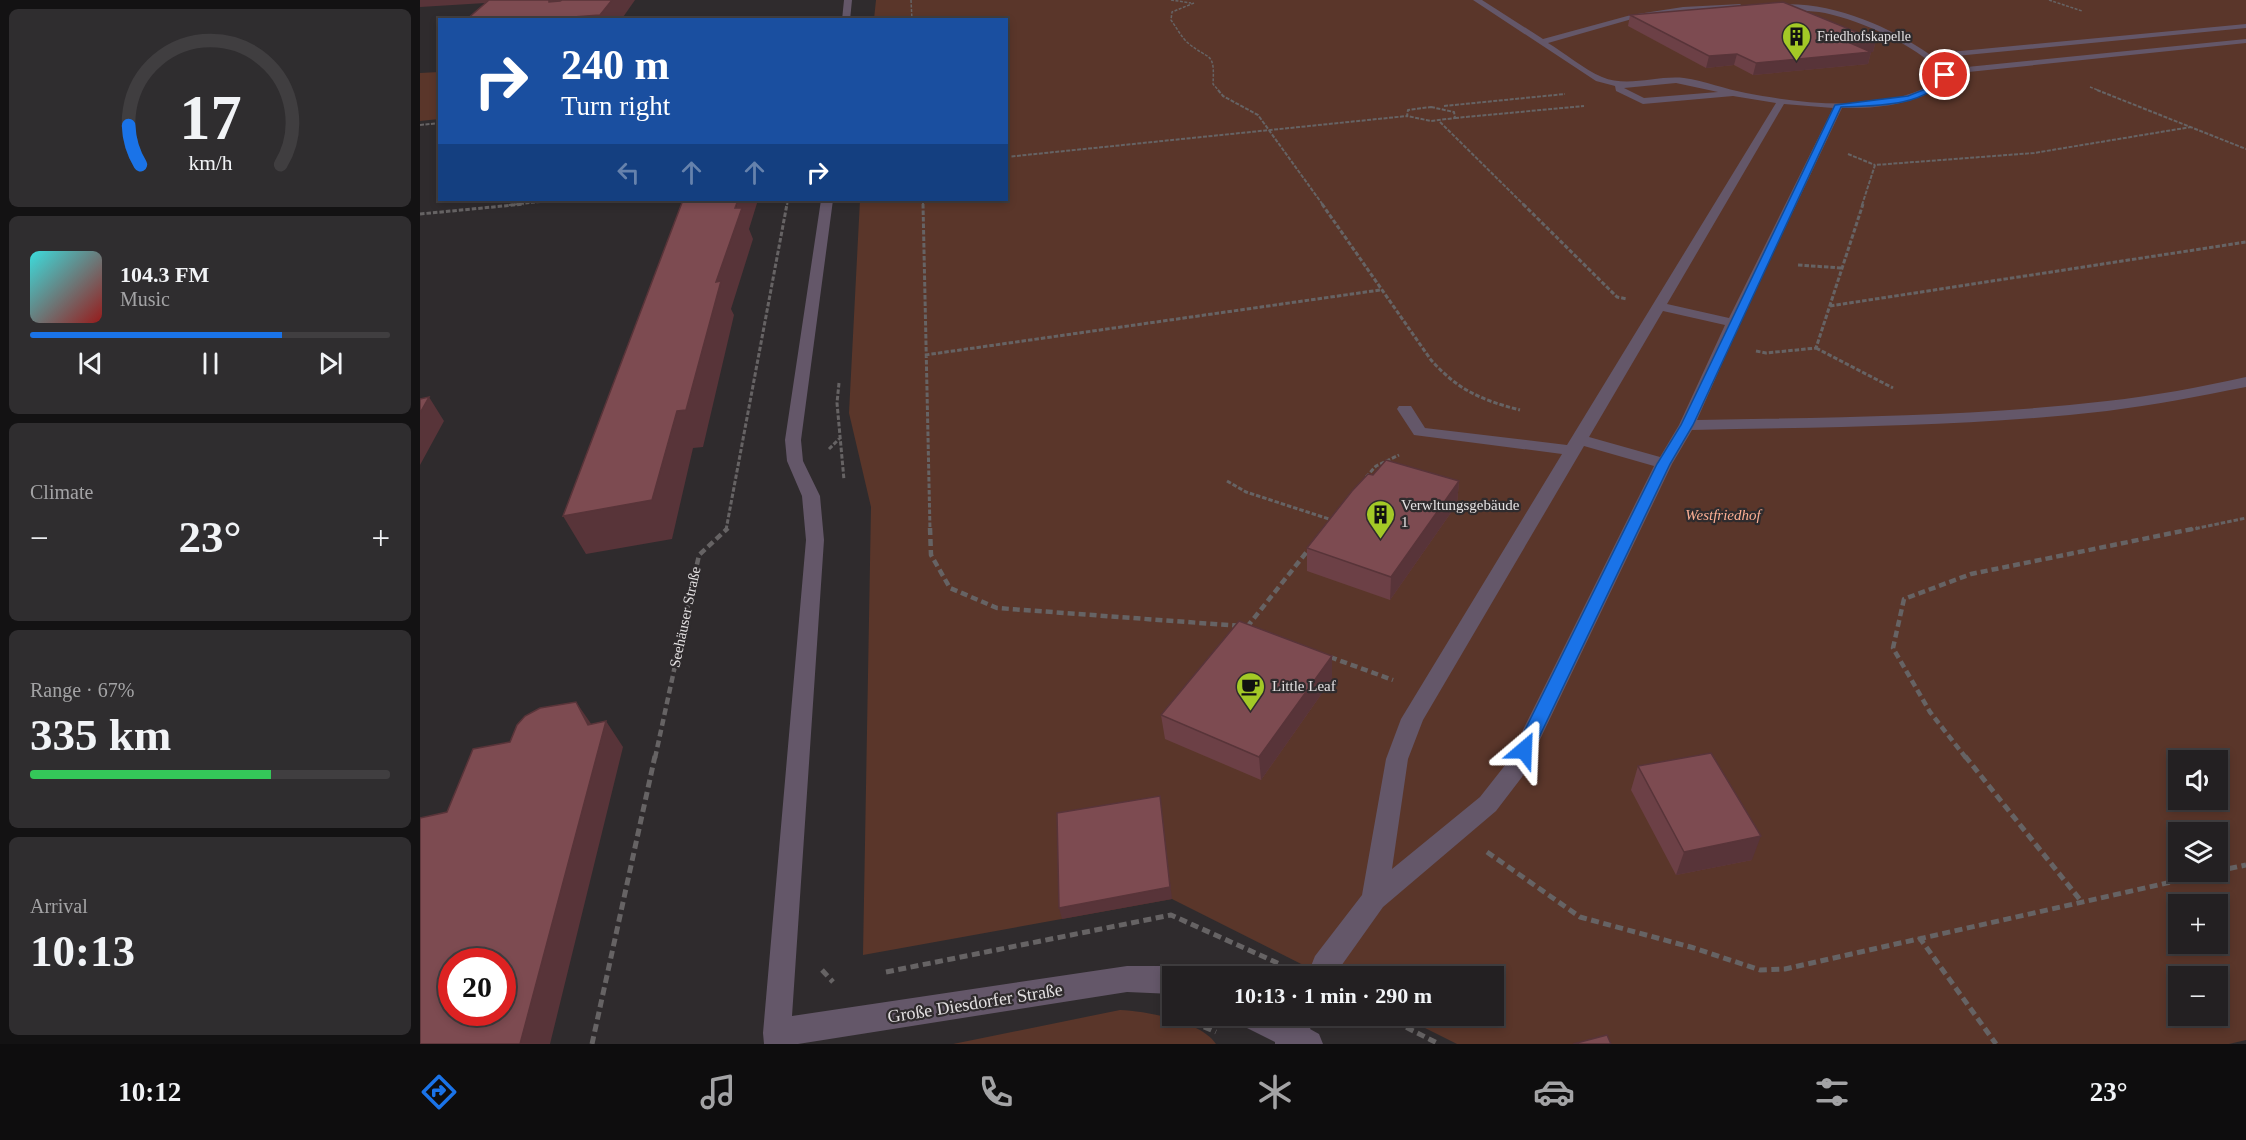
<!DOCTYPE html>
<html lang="en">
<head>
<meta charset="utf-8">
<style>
  :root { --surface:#232022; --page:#2f2d2f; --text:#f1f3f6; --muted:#a3a3a5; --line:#403e40; --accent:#1a73e8 }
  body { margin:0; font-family:"Times New Roman",serif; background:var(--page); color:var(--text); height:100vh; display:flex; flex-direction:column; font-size:22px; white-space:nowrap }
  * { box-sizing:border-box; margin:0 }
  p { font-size:20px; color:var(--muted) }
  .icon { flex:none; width:33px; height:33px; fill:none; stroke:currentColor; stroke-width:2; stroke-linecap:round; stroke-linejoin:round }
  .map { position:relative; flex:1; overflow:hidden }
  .panel { display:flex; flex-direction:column; gap:9px; padding:9px; background:#131213; width:420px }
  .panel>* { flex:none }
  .top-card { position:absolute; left:18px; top:18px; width:570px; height:183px; border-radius:0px; box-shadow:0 3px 9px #0003,0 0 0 2px var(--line); background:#1a4fa0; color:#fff; overflow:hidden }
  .buttons { position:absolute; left:1748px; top:750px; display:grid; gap:12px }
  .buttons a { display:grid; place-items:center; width:60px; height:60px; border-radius:0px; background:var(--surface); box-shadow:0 3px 9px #0003,0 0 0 2px var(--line); font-size:30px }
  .speed { position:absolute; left:18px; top:948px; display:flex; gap:12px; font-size:30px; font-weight:700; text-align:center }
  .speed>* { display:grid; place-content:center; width:78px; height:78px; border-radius:50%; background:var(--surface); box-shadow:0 3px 9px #0003,0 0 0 2px var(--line); line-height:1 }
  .speed .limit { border:9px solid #d22; background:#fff; color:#111 }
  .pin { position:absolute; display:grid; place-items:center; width:51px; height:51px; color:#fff; margin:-26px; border:3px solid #fff; border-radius:50%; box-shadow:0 2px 6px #0007 }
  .me { position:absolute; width:66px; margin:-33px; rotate:26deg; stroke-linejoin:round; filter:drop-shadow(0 0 4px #0008) }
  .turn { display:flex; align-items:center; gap:21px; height:126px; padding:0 24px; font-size:27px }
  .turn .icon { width:78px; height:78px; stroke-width:2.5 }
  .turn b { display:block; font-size:42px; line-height:51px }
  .lanes { display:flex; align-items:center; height:57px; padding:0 24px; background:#0003; justify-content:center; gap:30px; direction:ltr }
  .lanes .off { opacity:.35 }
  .big { font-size:45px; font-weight:700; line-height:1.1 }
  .panel .card { flex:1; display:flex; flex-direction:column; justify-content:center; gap:9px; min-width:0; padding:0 21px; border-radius:9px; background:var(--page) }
  .panel .dial { align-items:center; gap:0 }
  .dial svg { height:156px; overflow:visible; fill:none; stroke:var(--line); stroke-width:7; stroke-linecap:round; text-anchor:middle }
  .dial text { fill:var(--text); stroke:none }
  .song { display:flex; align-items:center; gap:18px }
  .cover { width:72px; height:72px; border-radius:9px; background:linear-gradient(135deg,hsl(180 70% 55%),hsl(0 70% 35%)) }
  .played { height:6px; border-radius:3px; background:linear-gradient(90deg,var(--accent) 70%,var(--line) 70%) }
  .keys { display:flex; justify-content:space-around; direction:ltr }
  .heat { display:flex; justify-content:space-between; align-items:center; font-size:33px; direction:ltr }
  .charge { height:9px; border-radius:4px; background:linear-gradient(90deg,#34c759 67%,var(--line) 0) }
  .trip { position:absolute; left:742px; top:966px; width:342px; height:60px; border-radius:0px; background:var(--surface); box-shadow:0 3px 9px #0003,0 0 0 2px var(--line); font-weight:700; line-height:60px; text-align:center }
  .tabs { display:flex; height:96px; justify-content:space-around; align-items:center; background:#0e0d0e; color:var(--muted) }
  .tabs .icon { width:42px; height:42px }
  .tabs .on { color:var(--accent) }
  .tabs b { font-size:27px; color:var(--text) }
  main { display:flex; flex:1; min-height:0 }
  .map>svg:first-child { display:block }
  .green { fill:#5a362a; fill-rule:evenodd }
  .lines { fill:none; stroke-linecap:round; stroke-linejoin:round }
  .path-far4 { stroke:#666364; stroke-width:1.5; stroke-dasharray:3 1.5; stroke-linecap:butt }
  .path-far3 { stroke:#666364; stroke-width:2; stroke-dasharray:4 1.5; stroke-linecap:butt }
  .path-far2 { stroke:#666364; stroke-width:3; stroke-dasharray:4.5 2; stroke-linecap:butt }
  .path-far1 { stroke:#666364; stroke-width:4.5; stroke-dasharray:7 4; stroke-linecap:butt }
  .path { stroke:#666364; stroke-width:5; stroke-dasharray:8 4.5; stroke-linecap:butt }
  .minor { fill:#645769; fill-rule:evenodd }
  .wall { fill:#6c4046 }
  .shaded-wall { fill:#583439 }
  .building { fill:#7d4b51; stroke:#583439; stroke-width:1.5; fill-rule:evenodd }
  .route { fill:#1a73e8; stroke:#114b97; stroke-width:1.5 }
  .labels { text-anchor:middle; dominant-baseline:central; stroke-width:4.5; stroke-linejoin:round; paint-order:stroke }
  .far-poi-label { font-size:14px; fill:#e4e1e2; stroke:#2f2b2d; text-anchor:start }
  .poi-label { font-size:15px; fill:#e4e1e2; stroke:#2f2b2d; text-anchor:start }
  .park-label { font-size:15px; font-style:italic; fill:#fcaf94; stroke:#2f2b2d }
  .street-label { font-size:15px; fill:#e4e1e2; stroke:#2f2b2d }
  .near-street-label { font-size:18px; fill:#e4e1e2; stroke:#2f2b2d }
</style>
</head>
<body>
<main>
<section class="panel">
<div class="card dial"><svg viewBox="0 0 100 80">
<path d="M14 69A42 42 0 1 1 86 69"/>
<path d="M14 69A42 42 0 0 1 8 49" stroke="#1a73e8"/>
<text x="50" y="56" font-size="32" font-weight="700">17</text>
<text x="50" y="72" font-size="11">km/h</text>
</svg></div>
<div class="card">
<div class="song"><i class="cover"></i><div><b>104.3 FM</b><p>Music</p></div></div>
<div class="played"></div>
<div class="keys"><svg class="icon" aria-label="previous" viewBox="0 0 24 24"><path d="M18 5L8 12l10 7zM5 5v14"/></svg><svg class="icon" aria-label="pause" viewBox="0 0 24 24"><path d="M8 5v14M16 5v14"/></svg><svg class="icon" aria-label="next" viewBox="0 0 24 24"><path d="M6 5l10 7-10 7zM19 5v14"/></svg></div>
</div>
<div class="card"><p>Climate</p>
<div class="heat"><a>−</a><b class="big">23°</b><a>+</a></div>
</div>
<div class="card"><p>Range · 67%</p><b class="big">335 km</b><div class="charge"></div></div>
<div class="card"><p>Arrival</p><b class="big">10:13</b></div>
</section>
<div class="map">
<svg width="1826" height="1044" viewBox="0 0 1826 1044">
  <rect width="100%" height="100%" fill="#2f2b2d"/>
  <path class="green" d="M456,0H1826V1040L1809,1044H1037L981,1016H1074V976H905L752,899L443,955L451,507L429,413L440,200H586V20L454,19ZM1758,760H1797V800H1758ZM1758,832H1797V872H1758ZM1758,904H1797V944H1758ZM1758,976H1797V1016H1758Z
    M19,72V119L0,121V73Z
    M700,1010C726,1011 781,1021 796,1044H533Z"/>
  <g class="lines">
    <path class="path-far4" d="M491,0L492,20
      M751,0L771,3
      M1629,0L1662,11
      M774,3L752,12L751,20C756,27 762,38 768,43C789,61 795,50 793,84L799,91
      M1670,87L1680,91"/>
    <path class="path-far3" d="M798,90L803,96L838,115L903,205
      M1677,90L1826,149
      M1024,106L1145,94
      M1011,107L1034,112L1035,118L1011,121L987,116L988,110Z
      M1035,118L1164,106
      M1020,122L1104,205
      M0,125L20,123
      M1428,154L1455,165
      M586,157L987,116
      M503,200V205
      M89,205L140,200
      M367,205L368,200
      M1442,205L1455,165L1614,153L1771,127"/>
    <path class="path-far2" d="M503,204L510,530
      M902,204L1011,360C1038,390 1061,400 1100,410
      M1103,204L1197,297L1207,299
      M0,214L104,204
      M1378,265L1422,268
      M1410,306L1826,242
      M1396,348L1473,388
      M1336,351L1346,353L1396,348L1443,204
      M505,355L960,290
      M419,383L417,403L424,480
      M409,449L421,437
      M946,477L956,466L979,455
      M807,481L826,492L912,520
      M306,530L367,204
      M1769,530L1826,518"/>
    <path class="path-far1" d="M510,528L511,555L530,588L577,608L821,626
      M827,627L889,549
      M910,657L973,680
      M235,758L279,555L308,528
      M1546,758L1510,712L1473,648L1484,599L1551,574L1777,528"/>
    <path class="path" d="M1545,756L1661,901
      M1067,852L1160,917L1274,948L1340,970L1365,969L1796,872
      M1797,871L1826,865
      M1499,937L1576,1044
      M402,970L413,982
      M466,972L751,915L862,965
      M964,1016L1019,1044
      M761,1017L796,1032
      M172,1044L235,756"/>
    <path class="minor" d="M424,0H432L430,20H422Z
      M1053,0H1062L1123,39L1211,15L1263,7L1321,4L1318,8L1263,11L1212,19L1128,43C1145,53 1163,69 1182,77C1208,88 1237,75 1264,78C1285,81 1305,89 1326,93C1384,104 1471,115 1521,78V72C1495,45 1442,21 1405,13C1389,10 1374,11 1358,9L1355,5C1408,0 1467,25 1509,54L1826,24V28L1515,58L1527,69L1826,39V43L1529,74L1528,81C1498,104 1460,109 1422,108L1320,323L1277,420C1414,417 1551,417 1687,401C1734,396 1780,387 1826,377V387C1780,396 1734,405 1687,411C1549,427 1410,427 1272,430L1252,464L1102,777L1076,811L963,907L914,976H887L895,956L942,895L966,759L981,719L1142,454L994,435L977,409L979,406H991L1005,428L1147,445L1356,103L1313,96L1223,104L1196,91L1195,86L1176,81ZM1256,83L1298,92L1224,98L1204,88ZM1364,104L1413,108L1309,318L1247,304ZM1243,311L1305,325L1259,425L1240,457L1169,437ZM1164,446L1234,466L1086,764L1060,797L972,869L988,759L1003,720Z
      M401,200H413L381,440L383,461L400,496L404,540L372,1016L707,966H740L763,972L765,976H753V994L707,992L378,1044H344L343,1033L386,540L382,496L367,461L365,440Z
      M819,1016H862L866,1018L868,1016H896L890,1029L899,1034L903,1044H855V1042L823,1026Z"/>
  </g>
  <path class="wall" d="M1210,15L1456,40L1453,52H1451L1448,64L1333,75L1314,65L1286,68L1208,26Z
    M953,475L1039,481L1037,504L970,600L887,571V548Z
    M912,656V679L841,780L745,739L741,715Z
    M1218,766L1332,860L1256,875L1211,790Z"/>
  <path class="shaded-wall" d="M0,0H99V1L0,7Z
    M129,0H215L201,20H112Z
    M1456,40L1453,52L1442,53L1451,52L1448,64L1333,75L1336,63L1430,43Z
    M1317,54L1314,65L1286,68L1289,56Z
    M318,200H338L329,229L333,239L311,309L314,315L283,447L273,448L252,539L166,554L143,516L257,411L296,282Z
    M9,397L24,421L0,465V413Z
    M1039,481L1037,504L970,600L971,577Z
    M912,656V679L841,780L839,757Z
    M156,702L174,728L186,721L203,747L130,1044H100Z
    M740,796L752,899L642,919L639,908Z
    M1341,836L1332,860L1256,875L1264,852Z"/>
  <path class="building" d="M69,0H129V2L140,1L142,0H192L180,15L112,20H46Z
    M1363,2L1456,40L1430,43L1451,52L1336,63L1317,54L1289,56L1210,15Z
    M263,200H318L315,208H322L296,282L301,281L266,410L257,411L232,500L143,516Z
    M9,397L0,413V399Z
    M966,460L1039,481L971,577L887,548L932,491L948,474L953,475Z
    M819,621L912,656L839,757L741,715Z
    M156,702L168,725L186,721L100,1044H0V818L27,812L53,749L90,742L97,725L105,716L120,708ZM32,962H82V1012H32Z
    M1291,753L1341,836L1264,852L1218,766Z
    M740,796L750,887L639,908L637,813Z
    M1187,1035L1191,1044H1153Z"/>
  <path class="route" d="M1523,74L1529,75C1505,107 1457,106 1421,107L1273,425L1250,464L1113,750L1110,754L1104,756L1098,754L1095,750L1237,464L1261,425L1415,105L1488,96L1513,86Z"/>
  <defs>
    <symbol id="building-pin" viewBox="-11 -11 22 30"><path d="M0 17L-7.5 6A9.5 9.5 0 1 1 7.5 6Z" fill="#a3c926" stroke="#2f2b2d"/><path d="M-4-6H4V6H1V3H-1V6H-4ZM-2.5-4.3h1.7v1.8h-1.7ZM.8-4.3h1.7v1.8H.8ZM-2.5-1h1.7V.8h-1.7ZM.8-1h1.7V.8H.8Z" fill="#111"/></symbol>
    <symbol id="cafe-pin" viewBox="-11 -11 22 30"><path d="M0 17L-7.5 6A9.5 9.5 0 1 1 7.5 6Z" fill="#a3c926" stroke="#2f2b2d"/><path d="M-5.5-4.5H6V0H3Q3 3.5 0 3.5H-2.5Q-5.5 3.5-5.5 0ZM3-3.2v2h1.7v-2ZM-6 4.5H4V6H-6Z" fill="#111"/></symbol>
  </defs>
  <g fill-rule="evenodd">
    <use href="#building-pin" x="1360" y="20" width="33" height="45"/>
    <use href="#building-pin" x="944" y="498" width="33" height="45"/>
    <use href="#cafe-pin" x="814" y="670" width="33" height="45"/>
  </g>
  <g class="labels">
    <g class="far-poi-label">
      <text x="1397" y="36">Friedhofskapelle</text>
    </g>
    <g class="poi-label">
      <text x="981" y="505">Verwltungsgebäude<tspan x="981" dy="17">1</tspan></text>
      <text x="852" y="686">Little Leaf</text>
    </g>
    <g class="park-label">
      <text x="1303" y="515">Westfriedhof</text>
    </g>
    <g class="street-label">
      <text transform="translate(265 617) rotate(-78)">Seehäuser Straße</text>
    </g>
    <g class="near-street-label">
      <text transform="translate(555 1003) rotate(-9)">Große Diesdorfer Straße</text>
    </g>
  </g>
</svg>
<div class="buttons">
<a><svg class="icon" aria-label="sound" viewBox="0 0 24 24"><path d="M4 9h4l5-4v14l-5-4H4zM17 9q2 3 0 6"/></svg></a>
<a><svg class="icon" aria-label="layers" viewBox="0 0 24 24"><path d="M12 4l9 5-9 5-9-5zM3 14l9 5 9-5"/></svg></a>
<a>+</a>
<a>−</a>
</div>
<div class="speed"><div class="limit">20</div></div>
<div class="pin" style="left:1525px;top:75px;background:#d93025"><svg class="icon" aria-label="arrive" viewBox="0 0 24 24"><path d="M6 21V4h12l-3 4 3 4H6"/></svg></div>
<svg class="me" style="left:1104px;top:750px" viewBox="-20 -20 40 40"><path d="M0-17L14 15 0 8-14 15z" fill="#1a73e8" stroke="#fff" stroke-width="4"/></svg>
<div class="trip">10:13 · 1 min · 290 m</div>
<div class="top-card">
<div class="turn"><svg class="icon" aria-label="right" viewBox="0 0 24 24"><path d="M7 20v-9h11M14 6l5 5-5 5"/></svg><div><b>240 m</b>Turn right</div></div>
<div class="lanes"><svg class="icon off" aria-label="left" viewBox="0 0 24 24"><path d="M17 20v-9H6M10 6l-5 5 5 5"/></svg><svg class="icon off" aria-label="ahead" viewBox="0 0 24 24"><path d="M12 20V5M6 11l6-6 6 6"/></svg><svg class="icon off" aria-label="ahead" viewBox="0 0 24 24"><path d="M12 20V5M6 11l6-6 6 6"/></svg><svg class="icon" aria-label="right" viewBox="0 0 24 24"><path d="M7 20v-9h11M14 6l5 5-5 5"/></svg></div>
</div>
</div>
</main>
<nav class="tabs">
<b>10:12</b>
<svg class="icon on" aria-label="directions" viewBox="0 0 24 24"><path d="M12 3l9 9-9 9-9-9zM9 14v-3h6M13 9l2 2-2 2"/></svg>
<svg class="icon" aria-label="music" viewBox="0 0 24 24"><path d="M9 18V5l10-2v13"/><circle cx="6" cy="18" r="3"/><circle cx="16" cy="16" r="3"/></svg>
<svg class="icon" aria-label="phone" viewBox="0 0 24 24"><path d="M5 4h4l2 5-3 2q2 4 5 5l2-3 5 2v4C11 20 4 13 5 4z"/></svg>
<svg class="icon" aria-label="climate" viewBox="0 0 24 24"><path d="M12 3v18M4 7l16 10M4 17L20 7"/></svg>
<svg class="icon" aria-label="car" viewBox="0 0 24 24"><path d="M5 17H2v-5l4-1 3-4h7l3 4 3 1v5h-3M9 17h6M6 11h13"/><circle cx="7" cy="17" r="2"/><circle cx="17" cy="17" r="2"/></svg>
<svg class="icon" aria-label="filters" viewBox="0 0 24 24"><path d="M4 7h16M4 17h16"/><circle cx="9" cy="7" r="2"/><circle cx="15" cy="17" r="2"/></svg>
<b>23°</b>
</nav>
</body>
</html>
